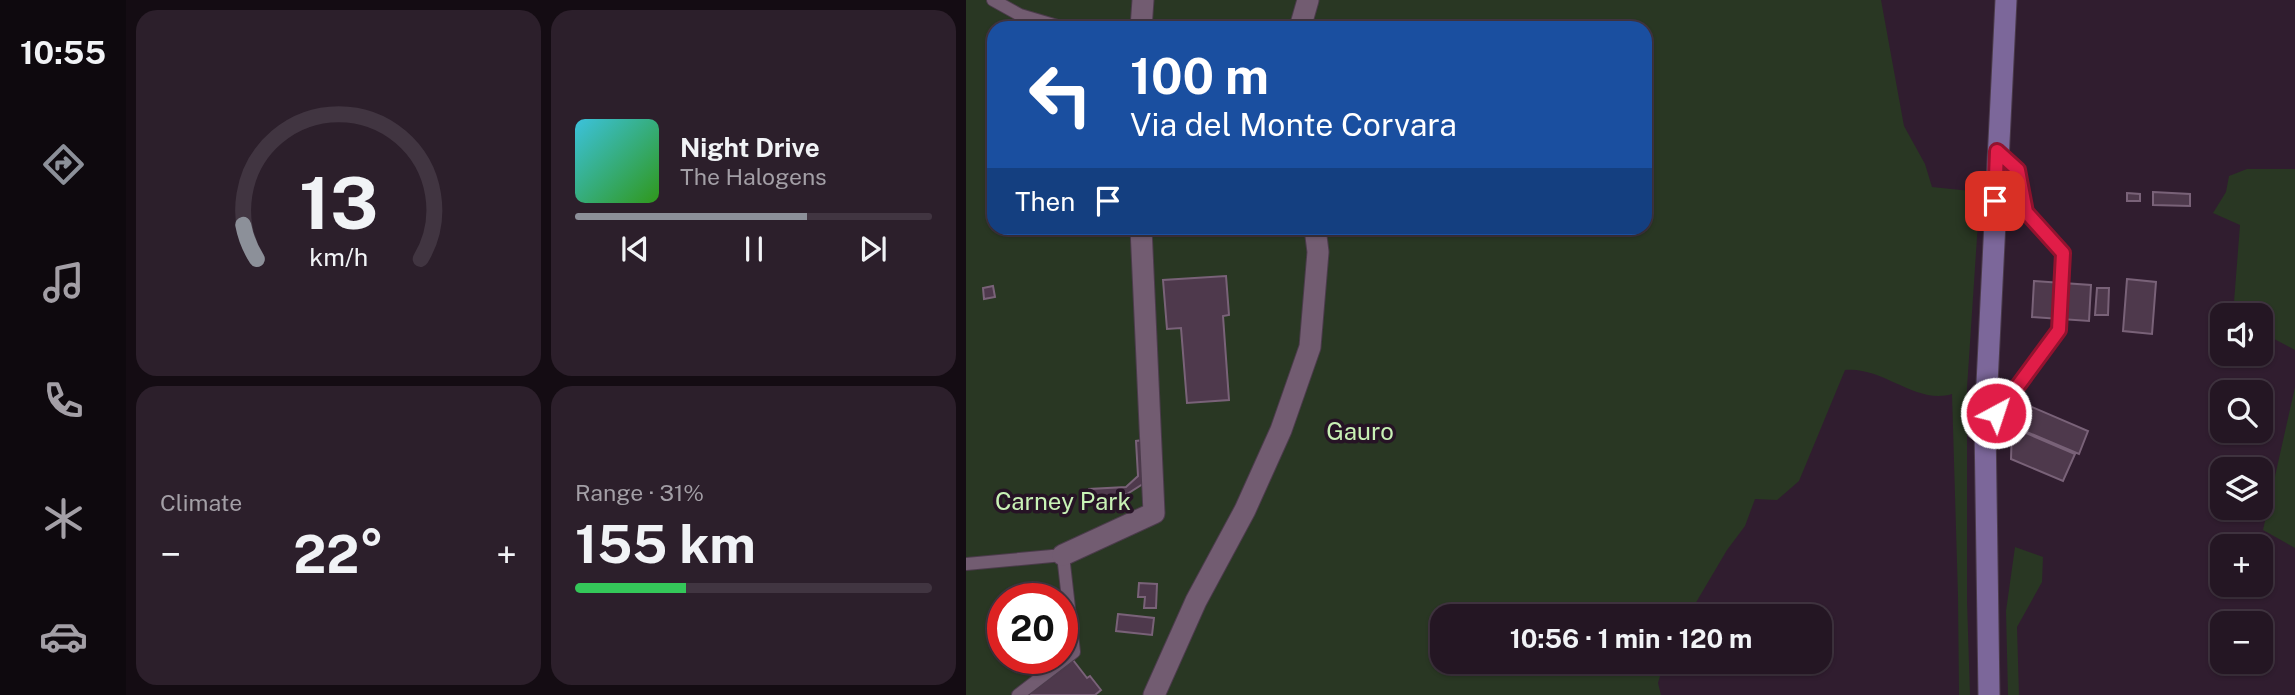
<!DOCTYPE html>
<html lang="en">
<head>
<meta charset="utf-8">
<style>
  :root { --surface:#241623; --page:#2c1f2b; --text:#f1f3f6; --muted:#a39fa6; --line:#413541; --accent:#8c9099 }
  body { margin:0; font-family:"Public Sans",sans-serif; background:var(--page); color:var(--text); height:100vh; display:flex; flex-direction:column; font-size:26px; white-space:nowrap }
  * { box-sizing:border-box; margin:0 }
  p { font-size:23px; color:var(--muted) }
  .icon { flex:none; width:38px; height:38px; fill:none; stroke:currentColor; stroke-width:2; stroke-linecap:round; stroke-linejoin:round }
  .map { position:relative; flex:1; overflow:hidden }
  .sheet { display:flex; flex-direction:column; gap:10px; padding:10px; background:#140c13; width:840px }
  .sheet>* { flex:none }
  .top-card { position:absolute; left:21px; top:21px; width:665px; height:214px; border-radius:21px; box-shadow:0 2px 5px #0004,0 0 0 2px var(--line); background:#1a4fa0; color:#fff; overflow:hidden }
  .buttons { position:absolute; left:1244px; top:303px; display:grid; gap:14px }
  .buttons a { display:grid; place-items:center; width:63px; height:63px; border-radius:14px; background:var(--surface); box-shadow:0 2px 5px #0004,0 0 0 2px var(--line); font-size:35px }
  .speed { position:absolute; left:21px; top:583px; display:flex; gap:14px; font-size:35px; font-weight:700; text-align:center }
  .speed>* { display:grid; place-content:center; width:91px; height:91px; border-radius:50%; background:var(--surface); box-shadow:0 2px 5px #0004,0 0 0 2px var(--line); line-height:1 }
  .speed .limit { border:10px solid #d22; background:#fff; color:#111 }
  .pin { position:absolute; display:grid; place-items:center; width:60px; height:60px; color:#fff; margin:-30px; border-radius:14px; box-shadow:0 4px 10px #0006 }
  .me { position:absolute; width:77px; margin:-38px; rotate:40deg; stroke-linejoin:round; filter:drop-shadow(0 0 5px #0008) }
  .turn { display:flex; align-items:center; gap:24px; height:147px; padding:0 28px; font-size:32px }
  .turn .icon { width:91px; height:91px; stroke-width:2.5 }
  .turn b { display:block; font-size:49px; line-height:60px }
  .then { display:flex; align-items:center; height:66px; padding:0 28px; background:#0003; gap:14px; font-size:26px }
  .big { font-size:52px; font-weight:700; line-height:1.1 }
  .sheet .tile { flex:1; display:flex; flex-direction:column; justify-content:center; gap:10px; min-width:0; padding:0 24px; border-radius:21px; background:var(--page) }
  .sheet .dial { align-items:center; gap:0 }
  .dial svg { height:182px; overflow:visible; fill:none; stroke:var(--line); stroke-width:7; stroke-linecap:round; text-anchor:middle }
  .dial text { fill:var(--text); stroke:none }
  .song { display:flex; align-items:center; gap:21px }
  .cover { width:84px; height:84px; border-radius:10px; background:linear-gradient(135deg,hsl(190 70% 55%),hsl(110 70% 35%)) }
  .played { height:7px; border-radius:4px; background:linear-gradient(90deg,var(--accent) 65%,var(--line) 65%) }
  .keys { display:flex; justify-content:space-around; direction:ltr }
  .heat { display:flex; justify-content:space-between; align-items:center; font-size:38px; direction:ltr }
  .charge { height:10px; border-radius:5px; background:linear-gradient(90deg,#34c759 31%,var(--line) 0) }
  .sheet .tiles { flex:1; display:grid; gap:10px; grid-template-columns:repeat(2,1fr) }
  .trip { position:absolute; left:464px; top:604px; width:402px; height:70px; border-radius:21px; background:var(--surface); box-shadow:0 2px 5px #0004,0 0 0 2px var(--line); font-weight:700; line-height:70px; text-align:center }
  main { display:flex; flex:1; min-height:0 }
  .tabs { display:flex; flex-direction:column; width:126px; justify-content:space-around; align-items:center; background:#0e090e; color:var(--muted) }
  .tabs .icon { width:49px; height:49px }
  .tabs .on { color:var(--accent) }
  .tabs b { font-size:32px; color:var(--text) }
  .map>svg:first-child { display:block }
  .green { fill:#293723; fill-rule:evenodd }
  .building { fill:#4e394c; stroke:#796278; stroke-width:2 }
  .lines { fill:none; stroke-linecap:round; stroke-linejoin:round }
  .service-casing { stroke:#4b3b4b; stroke-width:14 }
  .minor-casing { stroke:#4b3b4b; stroke-width:23 }
  .secondary-casing { stroke:#4b3b4b; stroke-width:23 }
  .service { stroke:#725c71; stroke-width:12 }
  .minor { stroke:#725c71; stroke-width:21 }
  .secondary { stroke:#7c679a; stroke-width:21 }
  .route-casing { stroke:#92132f; stroke-width:18 }
  .route { stroke:#e11d48; stroke-width:12 }
  .labels { text-anchor:middle; dominant-baseline:central; stroke-width:7; stroke-linejoin:round; paint-order:stroke }
  .park-label { font-size:24px; fill:#c8f2b5; stroke:#261325 }
</style>
</head>
<body>
<main>
<nav class="tabs">
<b>10:55</b>
<svg class="icon on" aria-label="directions" viewBox="0 0 24 24"><path d="M12 3l9 9-9 9-9-9zM9 14v-3h6M13 9l2 2-2 2"/></svg>
<svg class="icon" aria-label="music" viewBox="0 0 24 24"><path d="M9 18V5l10-2v13"/><circle cx="6" cy="18" r="3"/><circle cx="16" cy="16" r="3"/></svg>
<svg class="icon" aria-label="phone" viewBox="0 0 24 24"><path d="M5 4h4l2 5-3 2q2 4 5 5l2-3 5 2v4C11 20 4 13 5 4z"/></svg>
<svg class="icon" aria-label="climate" viewBox="0 0 24 24"><path d="M12 3v18M4 7l16 10M4 17L20 7"/></svg>
<svg class="icon" aria-label="car" viewBox="0 0 24 24"><path d="M5 17H2v-5l4-1 3-4h7l3 4 3 1v5h-3M9 17h6M6 11h13"/><circle cx="7" cy="17" r="2"/><circle cx="17" cy="17" r="2"/></svg>
</nav>
<section class="sheet">
<div class="tiles">
<div class="tile dial"><svg viewBox="0 0 100 80">
<path d="M14 69A42 42 0 1 1 86 69"/>
<path d="M14 69A42 42 0 0 1 8 54" stroke="#8c9099"/>
<text x="50" y="56" font-size="32" font-weight="700">13</text>
<text x="50" y="72" font-size="11">km/h</text>
</svg></div>
<div class="tile">
<div class="song"><i class="cover"></i><div><b>Night Drive</b><p>The Halogens</p></div></div>
<div class="played"></div>
<div class="keys"><svg class="icon" aria-label="previous" viewBox="0 0 24 24"><path d="M18 5L8 12l10 7zM5 5v14"/></svg><svg class="icon" aria-label="pause" viewBox="0 0 24 24"><path d="M8 5v14M16 5v14"/></svg><svg class="icon" aria-label="next" viewBox="0 0 24 24"><path d="M6 5l10 7-10 7zM19 5v14"/></svg></div>
</div>
<div class="tile"><p>Climate</p>
<div class="heat"><a>−</a><b class="big">22°</b><a>+</a></div>
</div>
<div class="tile"><p>Range · 31%</p><b class="big">155 km</b><div class="charge"></div></div>
</div>
</section>
<div class="map">
<svg width="1329" height="695" viewBox="0 0 1329 695">
  <rect width="100%" height="100%" fill="#301d2f"/>
  <path class="green" d="M0,0H915L938,126L959,164L966,187L1014,192L1001,388V601L1004,695H993L992,596L986,394C950,405 917,366 879,370L833,481L811,500L789,499L779,526L761,550L722,616H476V662H698L692,683L695,695H0ZM28,28H679V228H28ZM37,598H96V658H37Z
    M1281,169H1329V350L1295,332V315H1267L1274,225L1247,213L1260,192L1263,176Z
    M1329,387V548L1297,530Z
    M1049,547L1077,557L1076,582L1051,627L1053,695H1042L1040,611Z"/>
  <path class="building" d="M1187,192L1224,194V206L1187,205Z
    M1161,193L1174,194V201H1161Z
    M260,276L263,315L257,316L263,400L221,403L215,328L201,329L197,280Z
    M1161,279L1190,282L1186,334L1157,331Z
    M1068,281L1125,285L1123,321L1066,317Z
    M27,286L29,297L18,299L17,288Z
    M1131,288H1143L1142,315H1129Z
    M1059,404L1122,431L1113,454L1049,427Z
    M1046,427L1109,454L1097,481L1045,459Z
    M178,440L180,482L161,494L123,498V489L160,487L172,476L170,441Z
    M173,583L191,584L190,608H178L179,597H172Z
    M152,614L188,618L186,635L150,631Z
    M107,660L121,678L124,676L135,690L129,695H60Z"/>
  <g class="lines">
    <defs>
      <path id="service" d="M27,0L54,15L98,28
        M1019,423L1040,402L1093,330L1097,253L1060,212L1052,170L1032,151
        M0,564L97,555L108,652L52,695"/>
      <path id="minor" d="M175,28L177,0
        M334,28L342,0
        M97,555L188,513L175,228
        M188,695L230,601L279,510L315,430L344,347L352,252L349,228"/>
      <path id="secondary" d="M1023,695L1019,424L1040,0"/>
    </defs>
    <use href="#service" class="service-casing"/>
    <use href="#minor" class="minor-casing"/>
    <use href="#secondary" class="secondary-casing"/>
    <use href="#service" class="service"/>
    <use href="#minor" class="minor"/>
    <use href="#secondary" class="secondary"/>
  </g>
  <g class="lines">
    <defs>
      <path id="route" d="M1029,201L1031,151L1052,170L1060,212L1097,253L1093,330L1040,402L1030,413"/>
    </defs>
    <use href="#route" class="route-casing"/>
    <use href="#route" class="route"/>
  </g>
  <g class="labels">
    <g class="park-label">
      <text x="394" y="431">Gauro</text>
      <text x="97" y="501">Carney Park</text>
    </g>
  </g>
</svg>
<div class="buttons">
<a><svg class="icon" aria-label="sound" viewBox="0 0 24 24"><path d="M4 9h4l5-4v14l-5-4H4zM17 9q2 3 0 6"/></svg></a>
<a><svg class="icon" aria-label="search" viewBox="0 0 24 24"><circle cx="10" cy="10" r="6"/><path d="M15 15l6 6"/></svg></a>
<a><svg class="icon" aria-label="layers" viewBox="0 0 24 24"><path d="M12 4l9 5-9 5-9-5zM3 14l9 5 9-5"/></svg></a>
<a>+</a>
<a>−</a>
</div>
<div class="speed"><div class="limit">20</div></div>
<div class="pin" style="left:1029px;top:201px;background:#d93025"><svg class="icon" aria-label="arrive" viewBox="0 0 24 24"><path d="M6 21V4h12l-3 4 3 4H6"/></svg></div>
<svg class="me" style="left:1030px;top:413px" viewBox="-20 -20 40 40"><circle r="17" fill="#e11d48" stroke="#fff" stroke-width="3"/><path d="M0-11L8 9 0 5-8 9z" fill="#fff"/></svg>
<div class="trip">10:56 · 1 min · 120 m</div>
<div class="top-card">
<div class="turn"><svg class="icon" aria-label="left" viewBox="0 0 24 24"><path d="M17 20v-9H6M10 6l-5 5 5 5"/></svg><div><b>100 m</b>Via del Monte Corvara</div></div>
<div class="then">Then<svg class="icon" aria-label="arrive" viewBox="0 0 24 24"><path d="M6 21V4h12l-3 4 3 4H6"/></svg></div>
</div>
</div>
</main>
</body>
</html>
